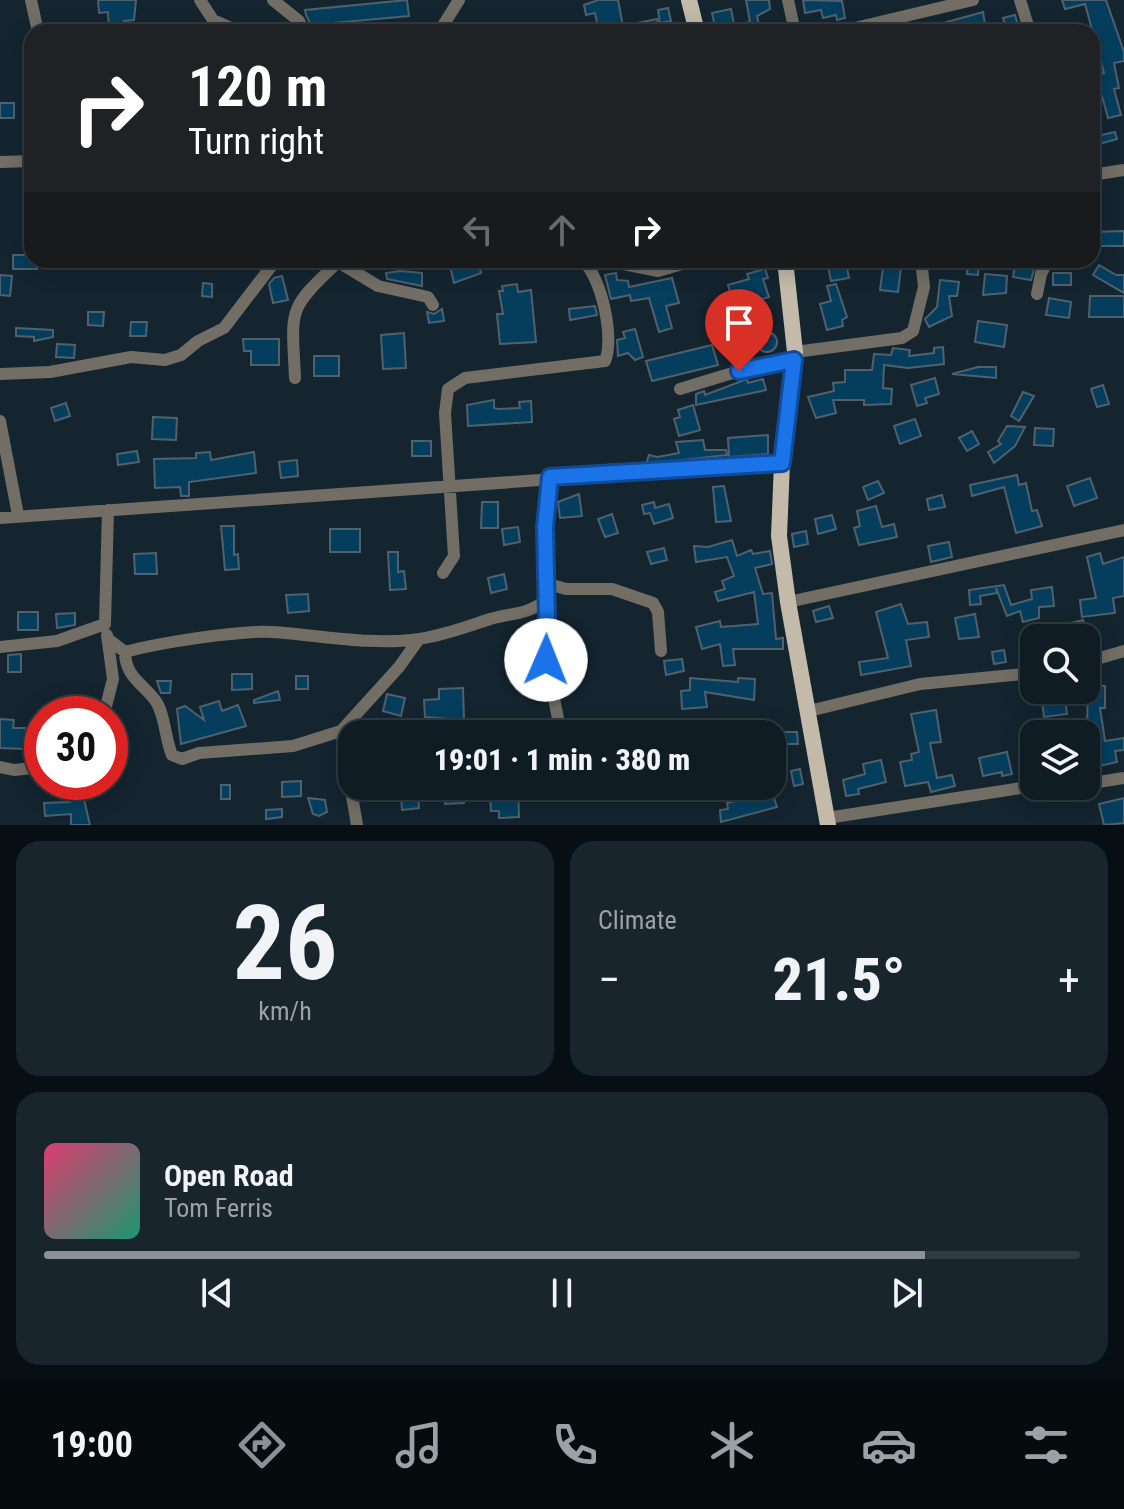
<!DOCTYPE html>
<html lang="en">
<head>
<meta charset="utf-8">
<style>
  :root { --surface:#0f1c24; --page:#18252c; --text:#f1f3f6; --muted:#9ba1a6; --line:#2f3a41; --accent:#8c9099 }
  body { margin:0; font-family:"Roboto Condensed",sans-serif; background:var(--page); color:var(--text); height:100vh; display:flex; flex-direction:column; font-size:30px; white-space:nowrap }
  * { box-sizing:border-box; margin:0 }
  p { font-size:26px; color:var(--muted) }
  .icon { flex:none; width:44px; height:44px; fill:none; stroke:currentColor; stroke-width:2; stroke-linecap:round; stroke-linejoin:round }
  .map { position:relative; height:825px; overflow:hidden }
  .side { display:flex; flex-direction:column; gap:16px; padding:16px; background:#080f14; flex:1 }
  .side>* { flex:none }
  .guide { position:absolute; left:24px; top:24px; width:1076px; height:244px; border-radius:24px; box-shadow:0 4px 20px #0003,0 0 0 2px var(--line); background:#202124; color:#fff; overflow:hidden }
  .buttons { position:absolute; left:1020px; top:624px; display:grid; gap:16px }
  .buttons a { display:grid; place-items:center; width:80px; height:80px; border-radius:16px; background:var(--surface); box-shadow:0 4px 20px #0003,0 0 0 2px var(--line); font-size:40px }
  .speed { position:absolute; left:24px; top:696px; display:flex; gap:16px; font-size:40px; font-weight:700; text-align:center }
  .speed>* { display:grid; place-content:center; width:104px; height:104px; border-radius:50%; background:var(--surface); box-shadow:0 4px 20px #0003,0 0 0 2px var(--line); line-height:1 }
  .speed .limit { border:12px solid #d22; background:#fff; color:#111 }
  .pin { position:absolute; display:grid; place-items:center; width:68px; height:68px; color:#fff; margin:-82px -34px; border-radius:50% 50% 50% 0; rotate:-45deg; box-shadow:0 0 8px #0007 }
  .pin .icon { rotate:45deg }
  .me { position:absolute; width:88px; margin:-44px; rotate:1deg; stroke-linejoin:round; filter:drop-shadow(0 0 6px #0008) }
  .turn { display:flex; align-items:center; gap:28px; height:168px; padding:0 32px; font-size:36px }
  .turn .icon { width:104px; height:104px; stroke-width:2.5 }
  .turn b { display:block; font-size:56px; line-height:68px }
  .lanes { display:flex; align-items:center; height:76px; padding:0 32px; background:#0003; justify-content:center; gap:40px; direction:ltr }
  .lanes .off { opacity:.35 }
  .big { font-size:60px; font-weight:800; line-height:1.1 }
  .side .card { flex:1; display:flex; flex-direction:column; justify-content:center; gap:12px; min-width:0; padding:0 28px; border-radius:24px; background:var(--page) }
  .side .dial { align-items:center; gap:0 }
  .dial b { font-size:104px; line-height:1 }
  .song { display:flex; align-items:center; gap:24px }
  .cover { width:96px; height:96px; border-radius:12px; background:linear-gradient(135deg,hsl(340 70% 55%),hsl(160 70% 35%)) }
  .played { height:8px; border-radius:4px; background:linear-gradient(90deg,var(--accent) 85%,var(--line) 85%) }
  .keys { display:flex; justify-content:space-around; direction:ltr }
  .heat { display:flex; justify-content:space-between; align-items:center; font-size:44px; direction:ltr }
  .side .tiles { flex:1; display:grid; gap:16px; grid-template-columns:1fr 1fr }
  .card:last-child { grid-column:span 2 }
  .trip { position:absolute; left:338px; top:720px; width:448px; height:80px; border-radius:24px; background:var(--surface); box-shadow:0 4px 20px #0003,0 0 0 2px var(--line); font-weight:800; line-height:80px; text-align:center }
  .menu { display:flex; height:128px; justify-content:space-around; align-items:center; background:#060b0e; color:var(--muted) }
  .menu .icon { width:56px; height:56px }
  .menu .current { color:var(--accent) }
  .menu b { font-size:36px; color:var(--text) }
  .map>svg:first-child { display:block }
  .building { fill:#053e5d; stroke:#4f616e; stroke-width:2 }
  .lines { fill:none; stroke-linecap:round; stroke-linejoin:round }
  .minor { stroke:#726e65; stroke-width:12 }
  .major { stroke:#c3baa9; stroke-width:16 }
  .route-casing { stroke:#114b97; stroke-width:20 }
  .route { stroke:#1a73e8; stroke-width:14 }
</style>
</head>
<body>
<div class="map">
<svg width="1124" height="825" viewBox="0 0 1124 825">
  <rect width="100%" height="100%" fill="#142530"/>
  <path class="building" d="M98,0H136L134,20L124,21L125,29L119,32H109L108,12L99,13Z
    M407,0L409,16L311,25L306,15L305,10Z
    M598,0H618L623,26L657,19L659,28L599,32L595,13L586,15L584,5Z
    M746,0H769L770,9L757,16L760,30L743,32L741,24L750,22Z
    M803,0L842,1L845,18L837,20L836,15L823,18L821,10L805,13Z
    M1062,0H1106L1124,52V61L1114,63L1119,88L1114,89L1121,115L1108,118L1102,96L1092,97V75L1104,73L1085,4L1065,9Z
    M668,8L671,21L660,23L658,10Z
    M731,9L735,29L716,32L712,13Z
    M983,12L986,30L925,32V28Z
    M1015,15L1019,29L1007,32L1003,18Z
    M0,103H14V118H0Z
    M1115,132L1117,139L1092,146V137Z
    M1124,231V246H1092V232Z
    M13,255H32V260H37V269H13Z
    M478,260L481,273L454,283L450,266Z
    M884,260H912L913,269L901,267L898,292L880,290Z
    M968,260H979L978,275L967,274Z
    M1016,260L1036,263L1031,280L1013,277Z
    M846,263L849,278L831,281L828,266Z
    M1099,265L1116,275H1124V293L1093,275Z
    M765,269L768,278L763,279L769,297L734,307L728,285L749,279L747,274Z
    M400,271L422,273V286L387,279L386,273Z
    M616,273L617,280L628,281L629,287L672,278L679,303L666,306L672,328L659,332L649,298L631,301L630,295L611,299L605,275Z
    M1053,273H1071V285H1053Z
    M985,274L1007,276L1006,293L983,295Z
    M0,275L12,276L10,296L0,295Z
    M282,276L288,300L273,303L269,284L274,278Z
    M940,280L959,282L957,296H949L952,316L929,327L925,319L937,307Z
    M203,283L212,284V297L202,296Z
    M517,284L518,292L531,290L536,342L500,344L497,314H503L499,291H503L502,286Z
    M836,284L847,317L842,320L843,326L827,330L820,304L831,301L827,286Z
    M1090,296H1124V317H1089Z
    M1049,298L1071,302L1069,318L1046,315Z
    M595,306L597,315L570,320L569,309Z
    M442,309L444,321L429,323L427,312L434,314Z
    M88,312H104L103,326L88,325Z
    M978,321L1007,325L1004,347L975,342Z
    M131,322H147L146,336H130Z
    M16,328L53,330V337L34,341V337L16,336Z
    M635,329L643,357L635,360L628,353L618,356L617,340L625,338L623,332Z
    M757 342a10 10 0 1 1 20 0a10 10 0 1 1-20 0Z
    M404,333L406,368L383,369L381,335Z
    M243,339H279V365H251V351H244Z
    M57,344L75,345L74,358L56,357Z
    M712,345L718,365L652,381L646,361Z
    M943,347L944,364L908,368L884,365L883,388L892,389L891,404L864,405V400H833L836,413L816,418L808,397L834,391L833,383L845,382V370H872L874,354L891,355L893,348L910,350L909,356L934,353V348Z
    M314,356H339V376H314Z
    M978,367H996V378L952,374Z
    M935,378L939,394L925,398L927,403L917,406L911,385Z
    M747,379L748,383L763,379L766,390L696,405V394L704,391L705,395Z
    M1103,385L1109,404L1097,407L1091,389Z
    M1023,392L1034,396L1019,421L1011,416Z
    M494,400V408L498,409L520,408L519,402L531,401L532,422L468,426L467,405Z
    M66,403L70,416L55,421L51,408Z
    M693,405L700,430L679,436L674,419L680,417L678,410Z
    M153,417L177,418L176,440L152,439Z
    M915,419L921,436L900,444L894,426Z
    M1007,426L1025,427L1015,446L994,463L988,452L1001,444L998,441Z
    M1035,428L1054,429L1053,446L1034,445Z
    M972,431L979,444L967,451L959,438Z
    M768,435V454L729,457L728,438Z
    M703,440L705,450H726L727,455L646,464L649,455L657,457L679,453L676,442Z
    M412,441H431V456H412Z
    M137,451L139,462L118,465L117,454Z
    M210,452L211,460L254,452L256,473L189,482V496H181L180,487L155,488L154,459L196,458V453Z
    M297,460L298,476L281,478L279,462Z
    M1017,475L1019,485L1026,483L1032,511L1037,510L1042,526L1016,533L1004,487L972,496L970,485Z
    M1090,478L1097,498L1074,506L1067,486Z
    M878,481L884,493L868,500L863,487Z
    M724,486L731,521L716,522L713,487Z
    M579,494L582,516L560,518L558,502Z
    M942,495L945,507L929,510L927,499Z
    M482,502H498V528H481Z
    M654,502L655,508L669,504L673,518L654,524L650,513L644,514L642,505Z
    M876,506L882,527L894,524L897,537L859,545L854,528L860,526L857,511Z
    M612,514L618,533L605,537L598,519Z
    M832,515L836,529L818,534L815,519Z
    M221,526H234V555L238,554L239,569L225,570Z
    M518,527L520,542L504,545L502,529Z
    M330,529H360V552H330Z
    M806,531L808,544L794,547L792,534Z
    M732,540L737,556L751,550L753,554L770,551L772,564L755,568L763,594L772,593L776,639L783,638V649H733L735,665L723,666L720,644L702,649L696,627L720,621L721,627L758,624L754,592L718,601L715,592L725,589L722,581L734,576L727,557L696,562L694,546L708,547Z
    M949,542L952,557L931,562L928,546Z
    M664,548L667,560L651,564L647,552Z
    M388,552H398V572L404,571L406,589L390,590Z
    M156,553L157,574H135L134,554Z
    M1100,553L1103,564L1124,557V596L1113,598L1115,613L1082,617L1080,600L1096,598L1087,557Z
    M504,574L507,589L491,593L488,578Z
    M1004,585L1011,605L1032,599L1031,590L1052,587L1054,606L1039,607V618L1023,622L1020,611L1007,616L996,588L997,593L980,596L981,604L970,605L969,590Z
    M308,594L309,611L288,613L286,595Z
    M901,604L908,624L927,622L929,637L906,640L911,666L861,675L859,662L888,658L876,612Z
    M829,606L833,618L816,622L813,611Z
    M18,612H38V630H18Z
    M75,613V625L57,628L56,614Z
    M975,614L979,637L959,639L955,618Z
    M1083,620L1087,638H1066L1063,625Z
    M1004,650L1006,662L994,664L992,652Z
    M21,654V672H8V655Z
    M682,659L684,671L666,675L664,661Z
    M232,674H252V689L232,690Z
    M296,676H308V689H296Z
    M690,678L738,682V678L755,679L754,700L705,692L707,707L682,709L681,691L690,690Z
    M157,681H171L170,693H161Z
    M1088,686H1105V708H1100L1105,741L1124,738V750L1115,751L1117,762L1086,769Z
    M463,688L464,720L425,717L424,700L439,699V689Z
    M278,691L280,700L254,703V700Z
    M387,694L405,698L401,716L383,711Z
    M1065,698L1067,714L1044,717L1042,701Z
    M219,701L222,711L238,705L246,726L181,744L177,709L185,706L204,720L200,707Z
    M936,710L941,742L930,743L937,778L952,775L955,786L931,792L928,782L905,786L900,762L912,760L911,754L919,752L911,714Z
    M0,719L14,720L13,728H26L25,749L0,748Z
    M689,724L690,734H674V726Z
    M772,732H797L798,744H783L786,762L772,764Z
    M1007,752L1012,774L1002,776V772L983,776L979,758Z
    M881,760L886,782L858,789L859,794L846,796L843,780L865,774L863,764Z
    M800,769L803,784L794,786L791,771Z
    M301,781V796L282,797V782Z
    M85,783L88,794L83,795L90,825H71V814L45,816L44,803L70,802L67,787Z
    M221,785H230V799H221Z
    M627,786H642L644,797L629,799Z
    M748,786H770L777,807L721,822L720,810L728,809L727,803L746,799Z
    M518,787L519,817L499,818V811H491L490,795H498V788Z
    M464,788V803L445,804V789Z
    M418,793L419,808L402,810L401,795Z
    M308,798L325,800L327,812L319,816L313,814Z
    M1124,798V823L1104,825L1099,804Z
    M282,809V817L266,819V810Z"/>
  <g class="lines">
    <path class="minor" d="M31,0L38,32
      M200,0L213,20L240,32
      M273,0L299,21L304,32
      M788,0L795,32
      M1020,0L1030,32
      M439,32L459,0
      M838,32L973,0
      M0,162L32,161
      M1092,175L1124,170
      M335,260L378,286L428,297L433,305
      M604,260L658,271L696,260
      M1037,294L1041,274L1048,260
      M795,352L902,338L913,331L924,287L921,260
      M0,374L50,372L131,357L165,360L181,355L198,341L224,328L276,260
      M295,378C292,309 286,311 337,263
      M680,389L739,371L794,360
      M0,421L18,515
      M550,477L545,527L547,618L542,640L560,728L564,734
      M0,518L782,463
      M443,573L454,556L445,413L448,389L465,378L605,361C615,338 601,275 582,260
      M545,583L566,589H612L653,603L658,612L661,651
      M788,602L1124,530
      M108,639L125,652C125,676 142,683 155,700C165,713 165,739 172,755L182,759L199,753L293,746L341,731L357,825
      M0,647L57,641L105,624L108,510
      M125,652C158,643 239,630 272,632C320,635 371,646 419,639C445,635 466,627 490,619C514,612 524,616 547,600
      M1086,662L1124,651
      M809,711L920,684L1034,673
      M104,714L113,679L107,635
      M341,731L399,667L419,639
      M482,734L560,728
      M0,767L14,770L42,767
      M1086,784L1124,778
      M593,786L594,790
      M827,818L1034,786"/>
    <path class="major" d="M689,0L697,32
      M785,260L795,352L782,463L779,536L788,602L828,825"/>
  </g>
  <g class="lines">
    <defs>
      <path id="route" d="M546,660L542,640L547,618L545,527L550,477L782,463L794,360L739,371"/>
    </defs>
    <use href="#route" class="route-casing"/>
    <use href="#route" class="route"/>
  </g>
</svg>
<div class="buttons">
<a><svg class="icon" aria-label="search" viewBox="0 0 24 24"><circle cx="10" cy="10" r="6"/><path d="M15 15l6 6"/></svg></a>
<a><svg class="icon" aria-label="layers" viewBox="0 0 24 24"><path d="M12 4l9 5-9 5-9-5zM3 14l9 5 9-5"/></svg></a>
</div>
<div class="speed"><div class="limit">30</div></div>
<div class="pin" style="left:739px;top:371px;background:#d93025"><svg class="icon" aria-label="arrive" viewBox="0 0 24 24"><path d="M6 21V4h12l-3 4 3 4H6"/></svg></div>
<svg class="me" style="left:546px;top:660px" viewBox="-20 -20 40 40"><circle r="19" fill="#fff"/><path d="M0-13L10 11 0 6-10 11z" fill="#1a73e8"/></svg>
<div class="trip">19:01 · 1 min · 380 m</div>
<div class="guide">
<div class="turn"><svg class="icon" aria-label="right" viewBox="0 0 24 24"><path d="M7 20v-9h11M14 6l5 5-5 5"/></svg><div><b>120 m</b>Turn right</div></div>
<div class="lanes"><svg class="icon off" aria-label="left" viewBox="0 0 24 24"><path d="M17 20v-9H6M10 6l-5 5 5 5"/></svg><svg class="icon off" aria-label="ahead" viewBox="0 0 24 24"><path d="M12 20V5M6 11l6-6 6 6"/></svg><svg class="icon" aria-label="right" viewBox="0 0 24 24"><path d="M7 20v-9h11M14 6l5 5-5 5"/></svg></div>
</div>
</div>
<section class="side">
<div class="tiles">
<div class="card dial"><b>26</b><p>km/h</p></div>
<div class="card"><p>Climate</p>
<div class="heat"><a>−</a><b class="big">21.5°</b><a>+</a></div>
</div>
<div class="card">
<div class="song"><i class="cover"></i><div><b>Open Road</b><p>Tom Ferris</p></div></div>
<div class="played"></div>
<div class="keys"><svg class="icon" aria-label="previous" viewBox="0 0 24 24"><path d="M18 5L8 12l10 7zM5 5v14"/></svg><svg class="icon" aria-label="pause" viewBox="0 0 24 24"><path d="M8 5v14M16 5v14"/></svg><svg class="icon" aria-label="next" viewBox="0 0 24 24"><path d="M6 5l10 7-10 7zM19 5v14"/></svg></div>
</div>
</div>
</section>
<nav class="menu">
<b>19:00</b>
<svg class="icon current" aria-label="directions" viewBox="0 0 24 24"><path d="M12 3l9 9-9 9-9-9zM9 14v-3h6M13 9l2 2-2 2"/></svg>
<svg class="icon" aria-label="music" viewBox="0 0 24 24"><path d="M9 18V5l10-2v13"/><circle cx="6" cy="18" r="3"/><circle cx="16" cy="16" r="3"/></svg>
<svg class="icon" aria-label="phone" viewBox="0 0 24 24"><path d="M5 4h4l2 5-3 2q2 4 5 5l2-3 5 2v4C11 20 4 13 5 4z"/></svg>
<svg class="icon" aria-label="climate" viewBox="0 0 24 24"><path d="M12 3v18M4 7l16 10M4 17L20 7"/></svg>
<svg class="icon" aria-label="car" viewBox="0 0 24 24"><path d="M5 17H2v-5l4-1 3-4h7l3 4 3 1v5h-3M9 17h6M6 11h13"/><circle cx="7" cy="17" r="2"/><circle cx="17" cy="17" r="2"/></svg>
<svg class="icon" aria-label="filters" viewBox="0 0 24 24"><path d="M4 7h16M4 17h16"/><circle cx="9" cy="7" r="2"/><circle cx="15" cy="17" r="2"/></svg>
</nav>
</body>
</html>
